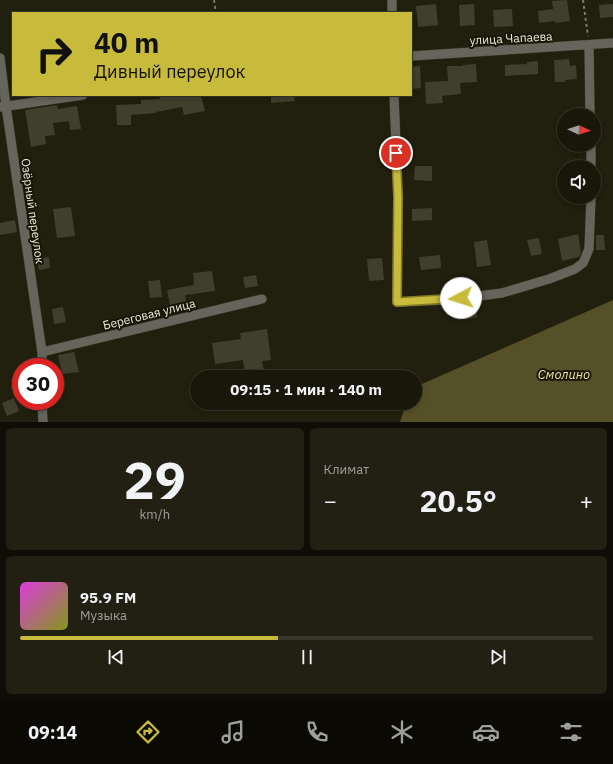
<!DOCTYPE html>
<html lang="ru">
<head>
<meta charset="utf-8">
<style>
  :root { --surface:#19170a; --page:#222013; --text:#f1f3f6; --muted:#9f9f9c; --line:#37362b; --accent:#c8bb3b }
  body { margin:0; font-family:"IBM Plex Sans",sans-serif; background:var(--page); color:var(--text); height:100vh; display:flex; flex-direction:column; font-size:15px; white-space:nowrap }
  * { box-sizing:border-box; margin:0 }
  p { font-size:13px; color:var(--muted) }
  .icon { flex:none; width:22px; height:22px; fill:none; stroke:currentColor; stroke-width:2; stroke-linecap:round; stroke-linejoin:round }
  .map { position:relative; height:422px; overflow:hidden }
  .details { display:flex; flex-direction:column; gap:6px; padding:6px; background:#0e0d06; flex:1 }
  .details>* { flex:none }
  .top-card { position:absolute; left:12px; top:12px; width:400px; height:84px; border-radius:0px; box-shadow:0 2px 6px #0003,0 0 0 1px var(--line); background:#c8bb3b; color:#111; overflow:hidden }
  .needle { width:26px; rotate:93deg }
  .fabs { position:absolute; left:557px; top:108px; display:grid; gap:8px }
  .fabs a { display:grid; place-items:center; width:44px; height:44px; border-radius:50%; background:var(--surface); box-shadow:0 2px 6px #0003,0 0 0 1px var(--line); font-size:20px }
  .speed { position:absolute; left:12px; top:358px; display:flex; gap:8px; font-size:20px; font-weight:700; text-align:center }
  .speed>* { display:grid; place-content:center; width:52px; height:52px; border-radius:50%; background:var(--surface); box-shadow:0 2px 6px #0003,0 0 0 1px var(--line); line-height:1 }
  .speed .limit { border:6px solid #d22; background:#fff; color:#111 }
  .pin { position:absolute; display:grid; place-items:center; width:34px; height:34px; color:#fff; margin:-17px; border:2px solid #fff; border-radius:50%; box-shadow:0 1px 4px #0007 }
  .me { position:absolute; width:44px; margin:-22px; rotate:265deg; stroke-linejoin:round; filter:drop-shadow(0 0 3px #0008) }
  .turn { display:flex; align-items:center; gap:14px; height:84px; padding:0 16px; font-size:18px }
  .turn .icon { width:52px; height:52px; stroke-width:2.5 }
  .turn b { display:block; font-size:28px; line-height:34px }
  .big { font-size:30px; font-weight:700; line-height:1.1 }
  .details .tile { flex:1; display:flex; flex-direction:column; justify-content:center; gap:6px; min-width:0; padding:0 14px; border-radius:6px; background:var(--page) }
  .details .dial { align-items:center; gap:0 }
  .dial b { font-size:52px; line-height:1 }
  .song { display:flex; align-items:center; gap:12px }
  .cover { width:48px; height:48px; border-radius:6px; background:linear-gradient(135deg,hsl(300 70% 55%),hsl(70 70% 35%)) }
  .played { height:4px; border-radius:2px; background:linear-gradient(90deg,var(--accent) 45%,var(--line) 45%) }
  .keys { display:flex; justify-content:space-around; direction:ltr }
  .heat { display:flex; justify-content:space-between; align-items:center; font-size:22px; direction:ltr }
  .details .tiles { flex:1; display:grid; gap:6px; grid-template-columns:1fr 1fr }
  .tile:last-child { grid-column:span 2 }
  .trip { position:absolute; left:190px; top:370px; width:232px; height:40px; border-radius:20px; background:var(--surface); box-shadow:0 2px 6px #0003,0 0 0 1px var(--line); font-weight:700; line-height:40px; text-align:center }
  .menu { display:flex; height:64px; justify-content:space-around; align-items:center; background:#0a0904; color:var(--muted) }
  .menu .icon { width:28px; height:28px }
  .menu .selected { color:var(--accent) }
  .menu b { font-size:18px; color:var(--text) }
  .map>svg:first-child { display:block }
  .water { fill:#555027 }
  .building { fill:#403e2c }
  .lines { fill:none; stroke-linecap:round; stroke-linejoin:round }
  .street-casing { stroke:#3d3c2a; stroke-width:10 }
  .path { stroke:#7d7b6c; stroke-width:2; stroke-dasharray:3 3; stroke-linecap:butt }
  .street { stroke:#66655c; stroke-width:9 }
  .route-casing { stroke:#827a26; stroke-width:10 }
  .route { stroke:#c8bb3b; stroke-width:7 }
  .labels { text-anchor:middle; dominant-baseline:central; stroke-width:4; stroke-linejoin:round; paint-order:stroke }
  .street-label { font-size:12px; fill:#ecebdf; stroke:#181605 }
  .water-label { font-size:13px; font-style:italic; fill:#ede59f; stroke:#181605 }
</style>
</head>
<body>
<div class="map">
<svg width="613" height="422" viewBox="0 0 613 422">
  <rect width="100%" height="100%" fill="#211f0d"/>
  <path class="water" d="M613,300V422H400L406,403H415V387Z"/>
  <path class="building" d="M567,0L570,21L555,23V21L539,23L538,11L553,9L552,1Z
    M436,4L438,25L418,27L416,6Z
    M474,4L475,25L460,26L459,5Z
    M613,4V17L600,18L599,5Z
    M512,9L513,26L494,27L493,10Z
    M569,59L570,66L576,65L577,79L565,80V82H555L554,60Z
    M538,61V74L505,76V65L527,64V62Z
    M476,64L477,82L460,83L461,94L442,96L443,103L426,104L425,82L448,81L447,66H463V65Z
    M420,66L421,88L411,89V67Z
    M159,95H201L205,111L184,115L182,107L156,112V113L131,115V125H117L116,105L141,104V100L160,99Z
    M271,95H294L295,101L271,103Z
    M57,105L58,109L77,106L81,129L70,130L69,121L53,123L55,135L45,136L46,144L31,147L25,110Z
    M415,166H432V181L414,180Z
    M71,207L75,236L57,238L53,209Z
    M432,208V220L412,221V209Z
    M15,220L17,232L0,235V223Z
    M578,234L581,253L579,257L562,261L558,239Z
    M596,235H604L605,250H596Z
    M539,238L542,254L531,256L527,240Z
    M487,240L491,265L477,267L474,242Z
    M440,255L441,268L421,270L419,257Z
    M49,257L50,268L39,270L37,259Z
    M382,258L384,280L369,281L367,259Z
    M212,271L215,291L185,295L186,302L170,305L167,290L194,285L193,273Z
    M256,275L258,286L245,288L243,277Z
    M160,280L162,297L150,298L148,281Z
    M476,304L477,317L464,319L463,306Z
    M63,307L66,322L54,324L52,309Z
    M267,329L271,360L262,361L264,371L245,373L243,360L215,364L212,343L241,339L240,333Z
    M74,352L79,372L62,374L58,355Z
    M14,398L19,411L7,416L2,403Z"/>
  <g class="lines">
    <defs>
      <path id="street" d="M392,0V13
        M589,46L590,115
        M411,56L613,43
        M0,58L6,106L42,352V367
        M394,95L398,197L397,302L448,300L502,293L549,279L575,269L583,263L589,249L591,197
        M1,107L83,95
        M591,145V167
        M42,352L262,299
        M42,401L43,422"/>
    </defs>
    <use href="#street" class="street-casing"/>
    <path class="path" d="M214,0L216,13
      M583,0L588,36"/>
    <use href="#street" class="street"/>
  </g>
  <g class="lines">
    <defs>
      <path id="route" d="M396,153L398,197L397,302L461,298"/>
    </defs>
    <use href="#route" class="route-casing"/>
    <use href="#route" class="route"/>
  </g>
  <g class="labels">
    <g class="street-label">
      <text transform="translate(511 38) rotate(-3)">улица Чапаева</text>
      <text transform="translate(33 211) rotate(82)">Озёрный переулок</text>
      <text transform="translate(149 314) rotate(-14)">Береговая улица</text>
    </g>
    <g class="water-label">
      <text x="564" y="374">Смолино</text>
    </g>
  </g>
</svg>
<div class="fabs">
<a><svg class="needle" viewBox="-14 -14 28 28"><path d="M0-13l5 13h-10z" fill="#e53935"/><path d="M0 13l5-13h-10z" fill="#9f9f9c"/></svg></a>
<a><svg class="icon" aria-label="sound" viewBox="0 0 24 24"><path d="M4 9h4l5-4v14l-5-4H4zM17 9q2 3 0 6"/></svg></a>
</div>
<div class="speed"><div class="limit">30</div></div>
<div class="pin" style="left:396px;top:153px;background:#d93025"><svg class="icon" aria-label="arrive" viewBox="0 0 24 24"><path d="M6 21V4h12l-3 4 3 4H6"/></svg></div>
<svg class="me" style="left:461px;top:298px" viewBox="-20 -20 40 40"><circle r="19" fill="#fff"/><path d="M0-13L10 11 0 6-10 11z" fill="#c8bb3b"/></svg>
<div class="trip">09:15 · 1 мин · 140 m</div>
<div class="top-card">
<div class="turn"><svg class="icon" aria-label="right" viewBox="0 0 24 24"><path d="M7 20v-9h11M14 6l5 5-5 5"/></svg><div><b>40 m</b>Дивный переулок</div></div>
</div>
</div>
<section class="details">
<div class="tiles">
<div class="tile dial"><b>29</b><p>km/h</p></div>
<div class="tile"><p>Климат</p>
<div class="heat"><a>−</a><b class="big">20.5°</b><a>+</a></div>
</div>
<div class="tile">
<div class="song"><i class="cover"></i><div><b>95.9 FM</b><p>Музыка</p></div></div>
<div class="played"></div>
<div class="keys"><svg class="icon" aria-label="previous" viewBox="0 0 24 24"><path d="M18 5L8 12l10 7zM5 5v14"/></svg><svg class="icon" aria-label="pause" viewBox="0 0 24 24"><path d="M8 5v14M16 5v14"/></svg><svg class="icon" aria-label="next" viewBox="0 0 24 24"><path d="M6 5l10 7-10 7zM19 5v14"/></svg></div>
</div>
</div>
</section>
<nav class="menu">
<b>09:14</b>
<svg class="icon selected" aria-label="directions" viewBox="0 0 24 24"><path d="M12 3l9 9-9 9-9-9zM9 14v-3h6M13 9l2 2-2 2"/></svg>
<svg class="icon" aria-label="music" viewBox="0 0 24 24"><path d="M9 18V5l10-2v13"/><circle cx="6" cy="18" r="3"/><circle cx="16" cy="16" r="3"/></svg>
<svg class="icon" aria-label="phone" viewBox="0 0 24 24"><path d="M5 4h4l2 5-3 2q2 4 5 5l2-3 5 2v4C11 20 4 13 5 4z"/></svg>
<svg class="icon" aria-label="climate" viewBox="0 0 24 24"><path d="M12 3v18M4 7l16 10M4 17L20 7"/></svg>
<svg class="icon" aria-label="car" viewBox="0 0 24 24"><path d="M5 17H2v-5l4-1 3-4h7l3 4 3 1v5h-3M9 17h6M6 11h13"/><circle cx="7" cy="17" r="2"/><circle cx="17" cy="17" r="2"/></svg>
<svg class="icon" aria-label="filters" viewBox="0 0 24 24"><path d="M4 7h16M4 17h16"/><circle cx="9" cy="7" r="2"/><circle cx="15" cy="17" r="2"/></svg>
</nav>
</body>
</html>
